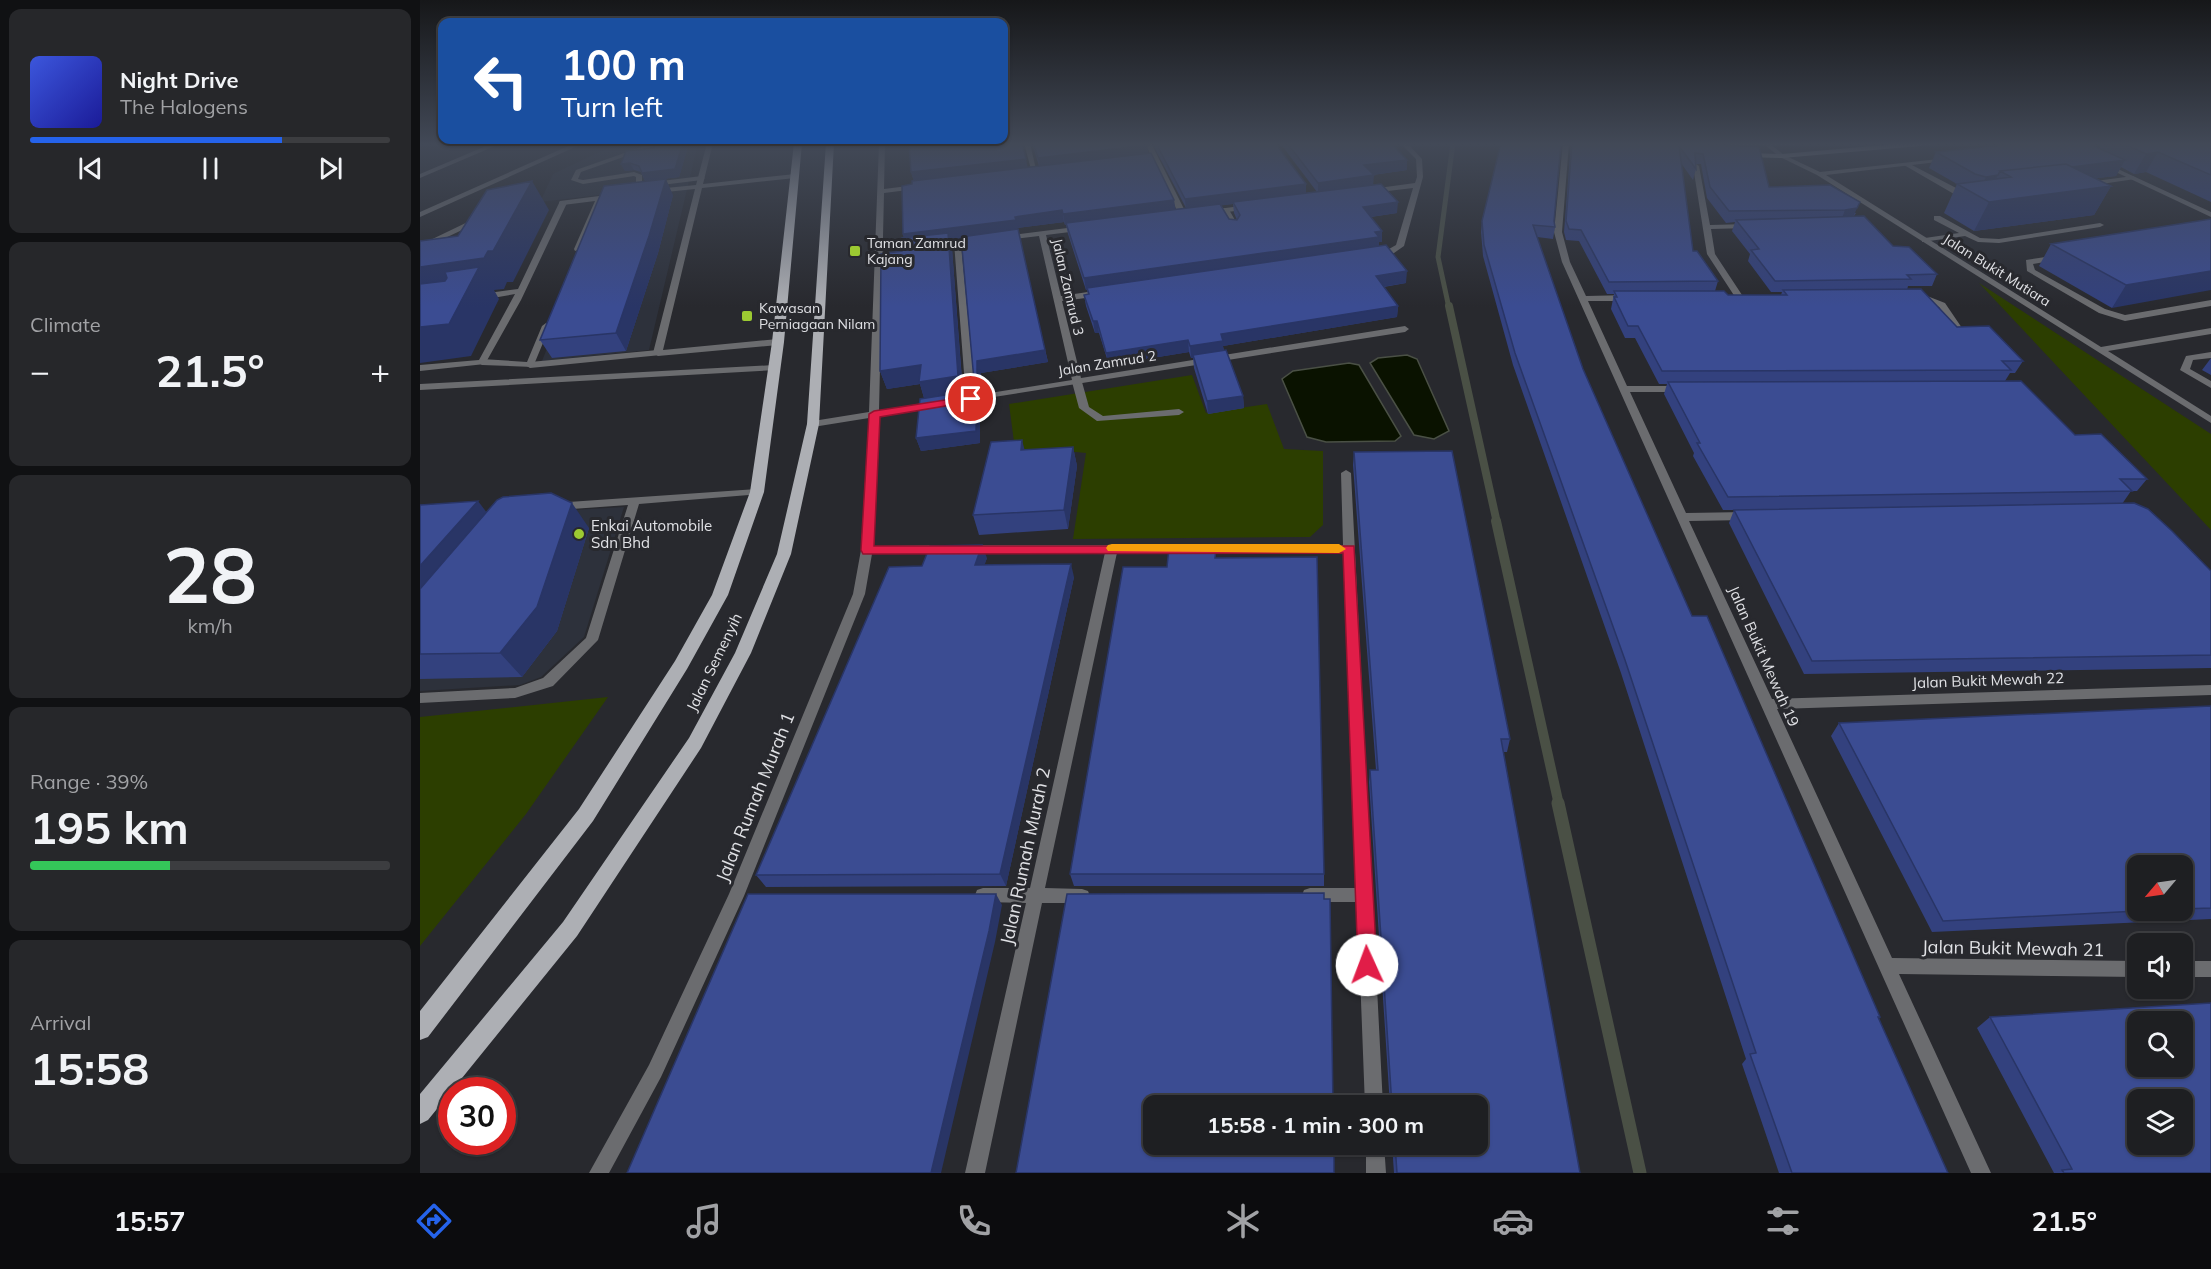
<!DOCTYPE html>
<html lang="en">
<head>
<meta charset="utf-8">
<style>
  :root { --surface:#1e1f22; --page:#26272a; --text:#f1f3f6; --muted:#a1a2a5; --line:#3c3d40; --accent:#2563eb }
  body { margin:0; font-family:Mulish,sans-serif; background:var(--page); color:var(--text); height:100vh; display:flex; flex-direction:column; font-size:22px; white-space:nowrap }
  * { box-sizing:border-box; margin:0 }
  p { font-size:20px; color:var(--muted) }
  .icon { flex:none; width:33px; height:33px; fill:none; stroke:currentColor; stroke-width:2; stroke-linecap:round; stroke-linejoin:round }
  .map { position:relative; flex:1; overflow:hidden }
  .details { display:flex; flex-direction:column; gap:9px; padding:9px; background:#101113; width:420px }
  .details>* { flex:none }
  .guide { position:absolute; left:18px; top:18px; width:570px; height:126px; border-radius:12px; box-shadow:0 2px 4px #0004,0 0 0 2px var(--line); background:#1a4fa0; color:#fff; overflow:hidden }
  .needle { width:39px; rotate:241deg }
  .tools { position:absolute; left:1707px; top:855px; display:grid; gap:12px }
  .tools a { display:grid; place-items:center; width:66px; height:66px; border-radius:12px; background:var(--surface); box-shadow:0 2px 4px #0004,0 0 0 2px var(--line); font-size:30px }
  .speed { position:absolute; left:18px; top:1077px; display:flex; gap:12px; font-size:30px; font-weight:700; text-align:center }
  .speed>* { display:grid; place-content:center; width:78px; height:78px; border-radius:50%; background:var(--surface); box-shadow:0 2px 4px #0004,0 0 0 2px var(--line); line-height:1 }
  .speed .limit { border:9px solid #d22; background:#fff; color:#111 }
  .pin { position:absolute; display:grid; place-items:center; width:51px; height:51px; color:#fff; margin:-26px; border:3px solid #fff; border-radius:50%; box-shadow:0 2px 6px #0007 }
  .me { position:absolute; width:66px; margin:-33px; rotate:358deg; stroke-linejoin:round; filter:drop-shadow(0 0 4px #0008) }
  .turn { display:flex; align-items:center; gap:21px; height:126px; padding:0 24px; font-size:27px }
  .turn .icon { width:78px; height:78px; stroke-width:2.5 }
  .turn b { display:block; font-size:42px; line-height:51px }
  .big { font-size:45px; font-weight:700; line-height:1.1 }
  .details .widget { flex:1; display:flex; flex-direction:column; justify-content:center; gap:9px; min-width:0; padding:0 21px; border-radius:12px; background:var(--page) }
  .details .dial { align-items:center; gap:0 }
  .dial b { font-size:78px; line-height:1 }
  .song { display:flex; align-items:center; gap:18px }
  .cover { width:72px; height:72px; border-radius:9px; background:linear-gradient(135deg,hsl(230 70% 55%),hsl(240 70% 35%)) }
  .played { height:6px; border-radius:3px; background:linear-gradient(90deg,var(--accent) 70%,var(--line) 70%) }
  .keys { display:flex; justify-content:space-around; direction:ltr }
  .heat { display:flex; justify-content:space-between; align-items:center; font-size:33px; direction:ltr }
  .charge { height:9px; border-radius:4px; background:linear-gradient(90deg,#34c759 39%,var(--line) 0) }
  .trip { position:absolute; left:723px; top:1095px; width:345px; height:60px; border-radius:12px; background:var(--surface); box-shadow:0 2px 4px #0004,0 0 0 2px var(--line); font-weight:700; line-height:60px; text-align:center }
  .tabs { display:flex; height:96px; justify-content:space-around; align-items:center; background:#0c0c0e; color:var(--muted) }
  .tabs .icon { width:42px; height:42px }
  .tabs .active { color:var(--accent) }
  .tabs b { font-size:27px; color:var(--text) }
  main { display:flex; flex:1; min-height:0 }
  .map>svg:first-child { display:block }
  .built { fill:#2d313b }
  .green { fill:#2c3e00 }
  .water { fill:#0a1200; stroke:#4a5045; stroke-width:1.5 }
  .lines { fill:none; stroke-linecap:round; stroke-linejoin:round }
  .stream-far3 { stroke:#4a5045; stroke-width:5 }
  .stream-far2 { stroke:#4a5045; stroke-width:8 }
  .stream-far1 { stroke:#4a5045; stroke-width:10 }
  .stream { stroke:#4a5045; stroke-width:13 }
  .lane { fill:#6b6c6f; fill-rule:evenodd }
  .street { fill:#6b6c6f; fill-rule:evenodd }
  .secondary { fill:#909296; fill-rule:evenodd }
  .primary { fill:#adafb4; fill-rule:evenodd }
  .wall { fill:#33417e; fill-rule:evenodd }
  .shaded-wall { fill:#293566 }
  .building { fill:#3b4c92; stroke:#293566; stroke-width:1.5; fill-rule:evenodd }
  .route { fill:#e11d48; stroke:#92132f; stroke-width:1.5 }
  .slow { fill:#f59e0b }
  .poi-dot { fill:#9cca32; stroke:#28292e; stroke-width:2 }
  .labels { text-anchor:middle; dominant-baseline:central; stroke-width:6; stroke-linejoin:round; paint-order:stroke }
  .far-poi-label { font-size:14px; fill:#e0e1e5; stroke:#28292e; text-anchor:start }
  .far-street-label { font-size:14px; fill:#e0e1e5; stroke:#28292e }
  .poi-label { font-size:15px; fill:#e0e1e5; stroke:#28292e; text-anchor:start }
  .street-label { font-size:15px; fill:#e0e1e5; stroke:#28292e }
  .near-street-label { font-size:18px; fill:#e0e1e5; stroke:#28292e }
</style>
</head>
<body>
<main>
<section class="details">
<div class="widget">
<div class="song"><i class="cover"></i><div><b>Night Drive</b><p>The Halogens</p></div></div>
<div class="played"></div>
<div class="keys"><svg class="icon" aria-label="previous" viewBox="0 0 24 24"><path d="M18 5L8 12l10 7zM5 5v14"/></svg><svg class="icon" aria-label="pause" viewBox="0 0 24 24"><path d="M8 5v14M16 5v14"/></svg><svg class="icon" aria-label="next" viewBox="0 0 24 24"><path d="M6 5l10 7-10 7zM19 5v14"/></svg></div>
</div>
<div class="widget"><p>Climate</p>
<div class="heat"><a>−</a><b class="big">21.5°</b><a>+</a></div>
</div>
<div class="widget dial"><b>28</b><p>km/h</p></div>
<div class="widget"><p>Range · 39%</p><b class="big">195 km</b><div class="charge"></div></div>
<div class="widget"><p>Arrival</p><b class="big">15:58</b></div>
</section>
<div class="map">
<svg width="1791" height="1173" viewBox="0 0 1791 1173">
  <rect width="100%" height="100%" fill="#28292e"/>
  <path class="built" d="M215,143H278L229,350L122,361L188,194L120,202L133,174L192,146Z
    M204,507L164,637L121,677L100,685L0,691V526L19,518Z"/>
  <path class="green" d="M1559,283L1791,434V530Z
    M772,375L786,413L847,404L864,449L903,451V525L890,537L653,539L666,453L646,451L596,457L589,404Z
    M188,697L106,814L0,946V717Z"/>
  <path class="water" d="M987,355L997,359L1029,431L1014,439L994,435L950,363L958,358Z
    M929,363L939,365L981,436L975,441L906,442L887,437L862,379L873,371Z"/>
  <g class="lines">
    <path class="stream-far3" d="M1029,308L1018,257L1033,143"/>
    <path class="stream-far2" d="M1029,306L1077,523"/>
    <path class="stream-far1" d="M1076,521L1139,805"/>
    <path class="stream" d="M1138,803L1220,1173"/>
    <path class="lane" d="M155,143H164L0,217V212Z
      M233,143H243L161,172L158,179L163,180L214,172L222,175V182L225,183L282,176L285,178L282,180L225,187L216,185V177L214,176L163,184L151,180L156,170Z
      M1484,163H1488L1540,190L1553,195L1549,197L1534,194L1484,165Z
      M1713,176L1716,178L1715,179L1668,186L1664,184L1668,182Z
      M140,201L147,203L101,300L65,364L0,371V365L59,360L95,294L61,300L57,297L61,294L98,289Z
      M802,208H808L819,227L818,229H812L801,210Z
      M1514,216H1520L1560,238L1579,239L1680,223L1684,225L1680,227L1579,243L1558,242L1545,236L1502,242V238H1505L1539,233L1514,220Z
      M56,218L63,220L0,250V245Z
      M534,242L541,244L556,399L551,402L546,399Z
      M1639,255L1643,257L1642,259L1613,264L1615,270L1685,309L1705,315L1791,300V306L1705,321L1679,313L1607,271L1606,260Z
      M238,350L241,351V355L110,368L105,365L110,362Z
      M1791,352V358L1773,360L1770,369L1791,381V388L1760,370L1766,356Z
      M354,365L357,366V370L0,390V384Z
      M657,379L662,382L669,407L683,416L759,409L764,412L759,415L677,421L659,408L652,382Z
      M337,489L342,492L341,494L219,504L178,640L133,686L95,698L0,703V693L95,688L123,678L166,638L208,505L138,510L132,506L134,503Z
      M692,544L698,548L625,888L662,889L668,891L670,896L668,901L662,903H622L565,1173H545L606,903L563,902L557,900L555,895L557,890L563,888H610L686,548Z
      M890,888H944L950,890L952,895L950,900L944,902H890L884,900L882,895L884,890Z"/>
    <path class="street" d="M73,143H82L0,178V174Z
      M287,143H293L283,184L375,174L378,176L375,178L282,188L243,350L358,339L362,342L358,345L238,356L233,353L275,189L236,193L232,191L236,189L276,185Z
      M459,143H465L464,189L496,185L500,187L496,189L464,193L459,411L513,402L518,405L513,408L459,417L453,546L524,545L530,549L524,553L452,554L445,594L324,896L241,1077L189,1173H169L229,1065L309,894L433,594L441,550L449,418L393,427L388,424L393,421L449,412Z
      M604,143H610L617,174L612,173Z
      M725,143H731L767,215L766,217L759,215Z
      M980,143H987L1002,159L1003,177L984,246L974,253L956,256H953V252L969,249L976,245L993,188L951,193L947,191L951,189L995,183L997,177L996,159Z
      M1143,143H1149L1142,232L1150,262L1166,296L1209,295L1213,298L1209,301H1168L1207,386H1259L1264,389L1259,392H1210L1266,513L1327,512L1333,516L1327,520L1269,521L1352,699L1791,685V695L1357,709L1472,958L1718,961V977L1479,974L1571,1173H1551L1142,262L1134,232Z
      M1661,143H1680L1654,148L1651,146Z
      M1346,144H1350L1364,155L1400,172L1528,158L1529,159L1526,161L1406,175L1681,347L1791,328V334L1688,351L1791,416V423L1397,175L1360,157L1346,146Z
      M1276,164L1279,166L1290,225L1328,224L1332,226L1328,228L1291,229L1295,254L1324,298L1323,300H1317L1287,254L1273,166Z
      M1683,164H1687L1791,212V217L1683,166Z
      M195,194H198V198L182,200L162,249L155,251L154,249L175,201L143,205L139,203L140,201Z
      M829,205L833,207L832,209L790,214L786,212L790,210Z
      M663,226H666V230L626,235L641,296L681,290L685,293L681,296L642,301L661,378L985,326L989,329L985,332L542,402V398L545,397L652,380L619,236L585,240L581,238L585,236Z
      M556,240H559V244L516,249L512,247L516,245Z
      M1496,294H1502L1525,303L1542,328L1541,330H1535L1519,307L1496,298Z
      M126,323L130,326L113,367L62,365L57,362L62,359L107,362L122,326Z
      M926,470L931,473L963,1106H945L924,553H547L541,549L547,545H923L921,473Z
      M1762,961H1791V977H1762Z
      M946,1144H964L966,1173H946Z"/>
    <path class="secondary" d="M1295,143H1377L1374,145H1298Z
      M1487,143H1514L1511,145L1362,158L1327,157L1324,155L1327,153L1362,154Z"/>
    <path class="primary" d="M374,143H382L364,342L344,492L308,595L267,669L173,821L8,1037L0,1040V1011L159,809L255,661L292,595L330,492L352,342Z
      M406,143H414L399,424L371,554L331,653L281,748L157,936L8,1120L0,1124V1094L143,922L269,738L315,653L357,554L387,424Z"/>
  </g>
  <path class="wall" d="M236,143H269L259,177L225,181L221,172L214,170L205,171L201,164L234,148Z
    M612,143H727L728,153L755,209L766,208L732,143H855L886,184V193L897,192L860,143H971L987,170L953,175V184L977,213L951,217L962,242H959V246L986,283L964,287L978,306L977,317L803,346L804,351L823,396L824,408L788,414L774,368L773,358H771L769,352L689,365L679,333H675L666,306L664,295L668,294L667,290H666L648,234L646,225H645L644,222L597,228L628,362L561,373V392H558L560,402V443L501,451L496,438L504,398L500,384L467,389L460,371L482,251L484,238L483,234L492,184L494,181L491,172L608,167L619,166ZM813,204L814,213L817,220L809,219L801,205ZM541,239L554,380L557,390L543,392L532,249L530,240Z
    M1151,143H1298L1297,144L1349,187L1436,213L1434,216L1473,246L1517,274L1512,286H1488L1487,290L1537,327L1603,361L1595,373H1590L1585,381L1655,435L1727,479L1717,491H1711L1702,504L1791,571V668L1384,674L1309,523L1314,510H1303L1273,456L1274,453L1244,394L1247,384H1239L1215,338H1205L1191,309L1194,294H1187L1159,241L1146,240L1144,232ZM1261,163L1273,180L1276,169V164H1281L1287,198L1306,223L1315,222L1312,231L1330,254L1328,261L1351,292H1362L1361,295H1308L1295,291L1298,281L1273,251Z
    M1682,143H1791V202L1726,172L1714,174L1701,167L1696,176L1676,178L1691,186L1674,215L1554,231L1524,213L1537,184L1509,168L1516,152L1679,148Z
    M253,195L238,253L206,351L132,358L120,340Z
    M1791,219L1692,308L1619,266L1631,244Z
    M1062,221H1134L1135,227L1133,239L1117,237L1163,369L1272,616L1460,1017L1459,1019L1528,1173H1359L1322,1064L1326,1059L1201,673L1093,365L1063,256L1061,232Z
    M1791,358V375L1782,370Z
    M653,447L657,466L648,529L559,535L553,515L605,450Z
    M934,452L1090,739L1087,752H1083L1160,1173H974L972,1144H1058V1106H970L949,782L950,770H956L933,465Z
    M0,505L66,512L169,528L137,631L102,677L0,679Z
    M567,558L564,565L654,577L586,886L346,887L336,875L502,566Z
    M797,558L904,874V886H654L650,874L747,567Z
    M1791,706V919L1512,932L1411,736L1419,723ZM1762,866V910H1718Z
    M1570,1017L1791,1173H1634L1557,1028Z"/>
  <path class="shaded-wall" d="M263,143H269L259,177L225,181L222,173Z
    M727,145L729,155L620,169L618,158Z
    M1738,152L1726,172L1714,174L1726,154Z
    M606,159L608,169L494,182L491,172Z
    M987,160V170L944,176V165Z
    M1705,160L1696,176L1584,189L1591,177L1586,174Z
    M210,163L214,170L205,171L201,164Z
    M954,175L953,186L898,194V183Z
    M1578,175L1570,191L1558,193L1566,177Z
    M246,179L253,195L238,253L206,351L196,333Z
    M112,181L129,210L93,282H87L84,289L74,290L79,299L51,356L0,363V267Z
    M886,184V195L813,202V204L766,210L765,199Z
    M1691,186L1674,215L1554,231L1569,202Z
    M754,200L756,211L645,225L643,214Z
    M978,202L977,213L943,218V207Z
    M1440,202L1432,219L1421,221L1425,210Z
    M642,210L644,222L597,228L595,217Z
    M596,220L598,231L530,240L532,249L543,395L505,401L500,384L467,389L460,371L486,246L483,234Z
    M962,231V242H959V248L666,290L664,278Z
    M987,271L986,283L955,288L956,276Z
    M1791,271V290L1692,308L1706,285Z
    M978,306L977,317L803,346L804,353L771,358L770,346L801,334Z
    M673,321H677L679,333H675Z
    M768,340L769,352L689,365L686,353Z
    M625,350L628,362L561,373V392H558L560,402V443L501,451L496,438L557,390L554,380L557,361Z
    M823,396L824,408L788,414L787,401Z
    M602,440L607,459L601,450Z
    M653,447L657,466L648,529L644,510Z
    M58,501L77,526L0,618V566Z
    M152,503L169,528L137,631L102,677L80,653Z
    M562,545L567,558L560,578L555,565Z
    M651,564L654,577L586,886L580,874Z
    M576,894L582,905L575,942L521,1173H511Z"/>
  <path class="building" d="M236,143H263L255,169L222,173L219,166L210,163L201,164L206,151L234,148Z
    M489,143H602L606,159L491,172Z
    M613,143H727V145L618,158Z
    M736,143H855L886,184L765,199Z
    M867,143H971L987,160L944,165L954,175L898,183Z
    M1081,143H1141L1134,221L1135,227L1113,225L1163,369L1272,616H1287L1460,1017H1458L1528,1173H1372L1330,1054L1336,1053L1205,660L1095,353L1064,245L1062,221Z
    M1152,143H1277L1339,147L1349,187L1410,185L1440,202L1437,208L1425,210L1309,211L1290,187L1283,154L1275,153L1276,169L1259,146L1273,251H1277L1298,281L1189,282L1161,230L1149,229L1146,221Z
    M1601,143H1668L1705,160L1652,167L1646,164L1580,171L1578,175L1566,177L1555,174L1516,152Z
    M1702,143H1791V175L1738,152L1726,154Z
    M731,153L754,200L643,214L642,210L595,217L596,220L483,234L482,186L492,184V181Z
    M1646,164L1691,186L1569,202L1537,184L1591,177L1580,171Z
    M246,179L229,236L196,333L120,340L184,186Z
    M112,181L73,251H68L64,258L0,267V241L38,236L67,190Z
    M961,184L978,202L943,207L962,231L955,232L959,237L664,278L646,223L800,204L809,219L817,220L820,215L813,202Z
    M1444,216L1473,246L1489,247L1517,274L1487,275L1491,279L1355,281L1331,250L1339,249L1316,220Z
    M1791,219V271L1706,285L1631,244Z
    M598,229L625,350L557,361V380H554L541,237Z
    M528,233L538,376L499,382L501,365L460,371L461,254L482,251V238Z
    M966,245L987,271L956,276L978,306L801,334L803,341L770,346L768,340L686,353L677,321H673L664,295L669,294L667,288Z
    M59,267L29,324L0,327V284L25,281L27,278L25,272Z
    M1501,289L1537,327L1569,326L1603,361H1582L1591,370L1242,371L1218,326H1208L1194,297H1197L1194,291H1304L1308,295H1367L1363,290Z
    M806,350L823,396L787,401L773,355Z
    M1601,381L1655,435L1681,434L1727,479H1700L1712,491L1308,497L1277,443H1280L1248,382Z
    M557,390L556,431L496,438L500,399Z
    M602,440L601,450L653,447L644,510L553,515L571,442Z
    M1032,451L1090,739H1081L1160,1173H977L975,1144H1058V1106H972L950,770H958L934,452Z
    M131,493L152,503L117,607L80,653L0,654V589L77,500L83,497Z
    M58,501L0,566V505Z
    M1714,503L1728,509L1752,531L1791,571V655L1392,661L1314,510Z
    M562,545L555,565L651,564L580,874L336,875L469,567L502,566L510,546Z
    M749,548H796L795,558L897,557L904,874H650L703,567H747Z
    M1791,706V908L1762,909V866H1718V910H1737L1523,921L1419,723Z
    M904,893V899H910L913,1106H734V1144H914V1173H596L647,894Z
    M328,894H576L569,931L511,1173H207Z
    M1791,1003V1173H1644L1642,1170L1652,1169L1570,1017ZM1718,1022H1762V1066H1718ZM1718,1100H1762V1144H1718Z"/>
  <linearGradient id="sky" x2="0" y2="1"><stop stop-color="#161719"/><stop offset="0.47" stop-color="#424957"/><stop offset="1" stop-color="#424957" stop-opacity="0"/></linearGradient>
  <rect width="1791" height="307" fill="url(#sky)"/>
  <path class="route" d="M551,396L555,397V401L460,417L454,546H934L957,965L954,972L947,975L941,972L938,965L923,553L443,554L441,550L449,414L454,411Z"/>
  <path class="slow" d="M692,544H919L926,549L919,553L688,551L686,548L688,545Z"/>
  <g class="poi-dot">
    <rect x="429" y="245" width="12" height="12" rx="3"/>
    <rect x="321" y="310" width="12" height="12" rx="3"/>
    <circle cx="159" cy="534" r="6"/>
  </g>
  <g class="labels">
    <g class="far-poi-label">
      <text x="447" y="243">Taman Zamrud<tspan x="447" dy="16">Kajang</tspan></text>
      <text x="339" y="308">Kawasan<tspan x="339" dy="16">Perniagaan Nilam</tspan></text>
    </g>
    <g class="far-street-label">
      <text transform="translate(1577 270) rotate(32)">Jalan Bukit Mutiara</text>
      <text transform="translate(648 287) rotate(77)">Jalan Zamrud 3</text>
      <text transform="translate(687 363) rotate(-9)">Jalan Zamrud 2</text>
    </g>
    <g class="poi-label">
      <text x="171" y="525">Enkai Automobile<tspan x="171" dy="17">Sdn Bhd</tspan></text>
    </g>
    <g class="street-label">
      <text transform="translate(1344 656) rotate(66)">Jalan Bukit Mewah 19</text>
      <text transform="translate(294 662) rotate(-64)">Jalan Semenyih</text>
      <text transform="translate(1568 680) rotate(-2)">Jalan Bukit Mewah 22</text>
    </g>
    <g class="near-street-label">
      <text transform="translate(335 797) rotate(-68)">Jalan Rumah Murah 1</text>
      <text transform="translate(605 856) rotate(-78)">Jalan Rumah Murah 2</text>
      <text transform="translate(1593 948) rotate(1)">Jalan Bukit Mewah 21</text>
    </g>
  </g>
</svg>
<div class="tools">
<a><svg class="needle" viewBox="-14 -14 28 28"><path d="M0-13l5 13h-10z" fill="#e53935"/><path d="M0 13l5-13h-10z" fill="#a1a2a5"/></svg></a>
<a><svg class="icon" aria-label="sound" viewBox="0 0 24 24"><path d="M4 9h4l5-4v14l-5-4H4zM17 9q2 3 0 6"/></svg></a>
<a><svg class="icon" aria-label="search" viewBox="0 0 24 24"><circle cx="10" cy="10" r="6"/><path d="M15 15l6 6"/></svg></a>
<a><svg class="icon" aria-label="layers" viewBox="0 0 24 24"><path d="M12 4l9 5-9 5-9-5zM3 14l9 5 9-5"/></svg></a>
</div>
<div class="speed"><div class="limit">30</div></div>
<div class="pin" style="left:551px;top:399px;background:#d93025"><svg class="icon" aria-label="arrive" viewBox="0 0 24 24"><path d="M6 21V4h12l-3 4 3 4H6"/></svg></div>
<svg class="me" style="left:947px;top:965px" viewBox="-20 -20 40 40"><circle r="19" fill="#fff"/><path d="M0-13L10 11 0 6-10 11z" fill="#e11d48"/></svg>
<div class="trip">15:58 · 1 min · 300 m</div>
<div class="guide">
<div class="turn"><svg class="icon" aria-label="left" viewBox="0 0 24 24"><path d="M17 20v-9H6M10 6l-5 5 5 5"/></svg><div><b>100 m</b>Turn left</div></div>
</div>
</div>
</main>
<nav class="tabs">
<b>15:57</b>
<svg class="icon active" aria-label="directions" viewBox="0 0 24 24"><path d="M12 3l9 9-9 9-9-9zM9 14v-3h6M13 9l2 2-2 2"/></svg>
<svg class="icon" aria-label="music" viewBox="0 0 24 24"><path d="M9 18V5l10-2v13"/><circle cx="6" cy="18" r="3"/><circle cx="16" cy="16" r="3"/></svg>
<svg class="icon" aria-label="phone" viewBox="0 0 24 24"><path d="M5 4h4l2 5-3 2q2 4 5 5l2-3 5 2v4C11 20 4 13 5 4z"/></svg>
<svg class="icon" aria-label="climate" viewBox="0 0 24 24"><path d="M12 3v18M4 7l16 10M4 17L20 7"/></svg>
<svg class="icon" aria-label="car" viewBox="0 0 24 24"><path d="M5 17H2v-5l4-1 3-4h7l3 4 3 1v5h-3M9 17h6M6 11h13"/><circle cx="7" cy="17" r="2"/><circle cx="17" cy="17" r="2"/></svg>
<svg class="icon" aria-label="filters" viewBox="0 0 24 24"><path d="M4 7h16M4 17h16"/><circle cx="9" cy="7" r="2"/><circle cx="15" cy="17" r="2"/></svg>
<b>21.5°</b>
</nav>
</body>
</html>
